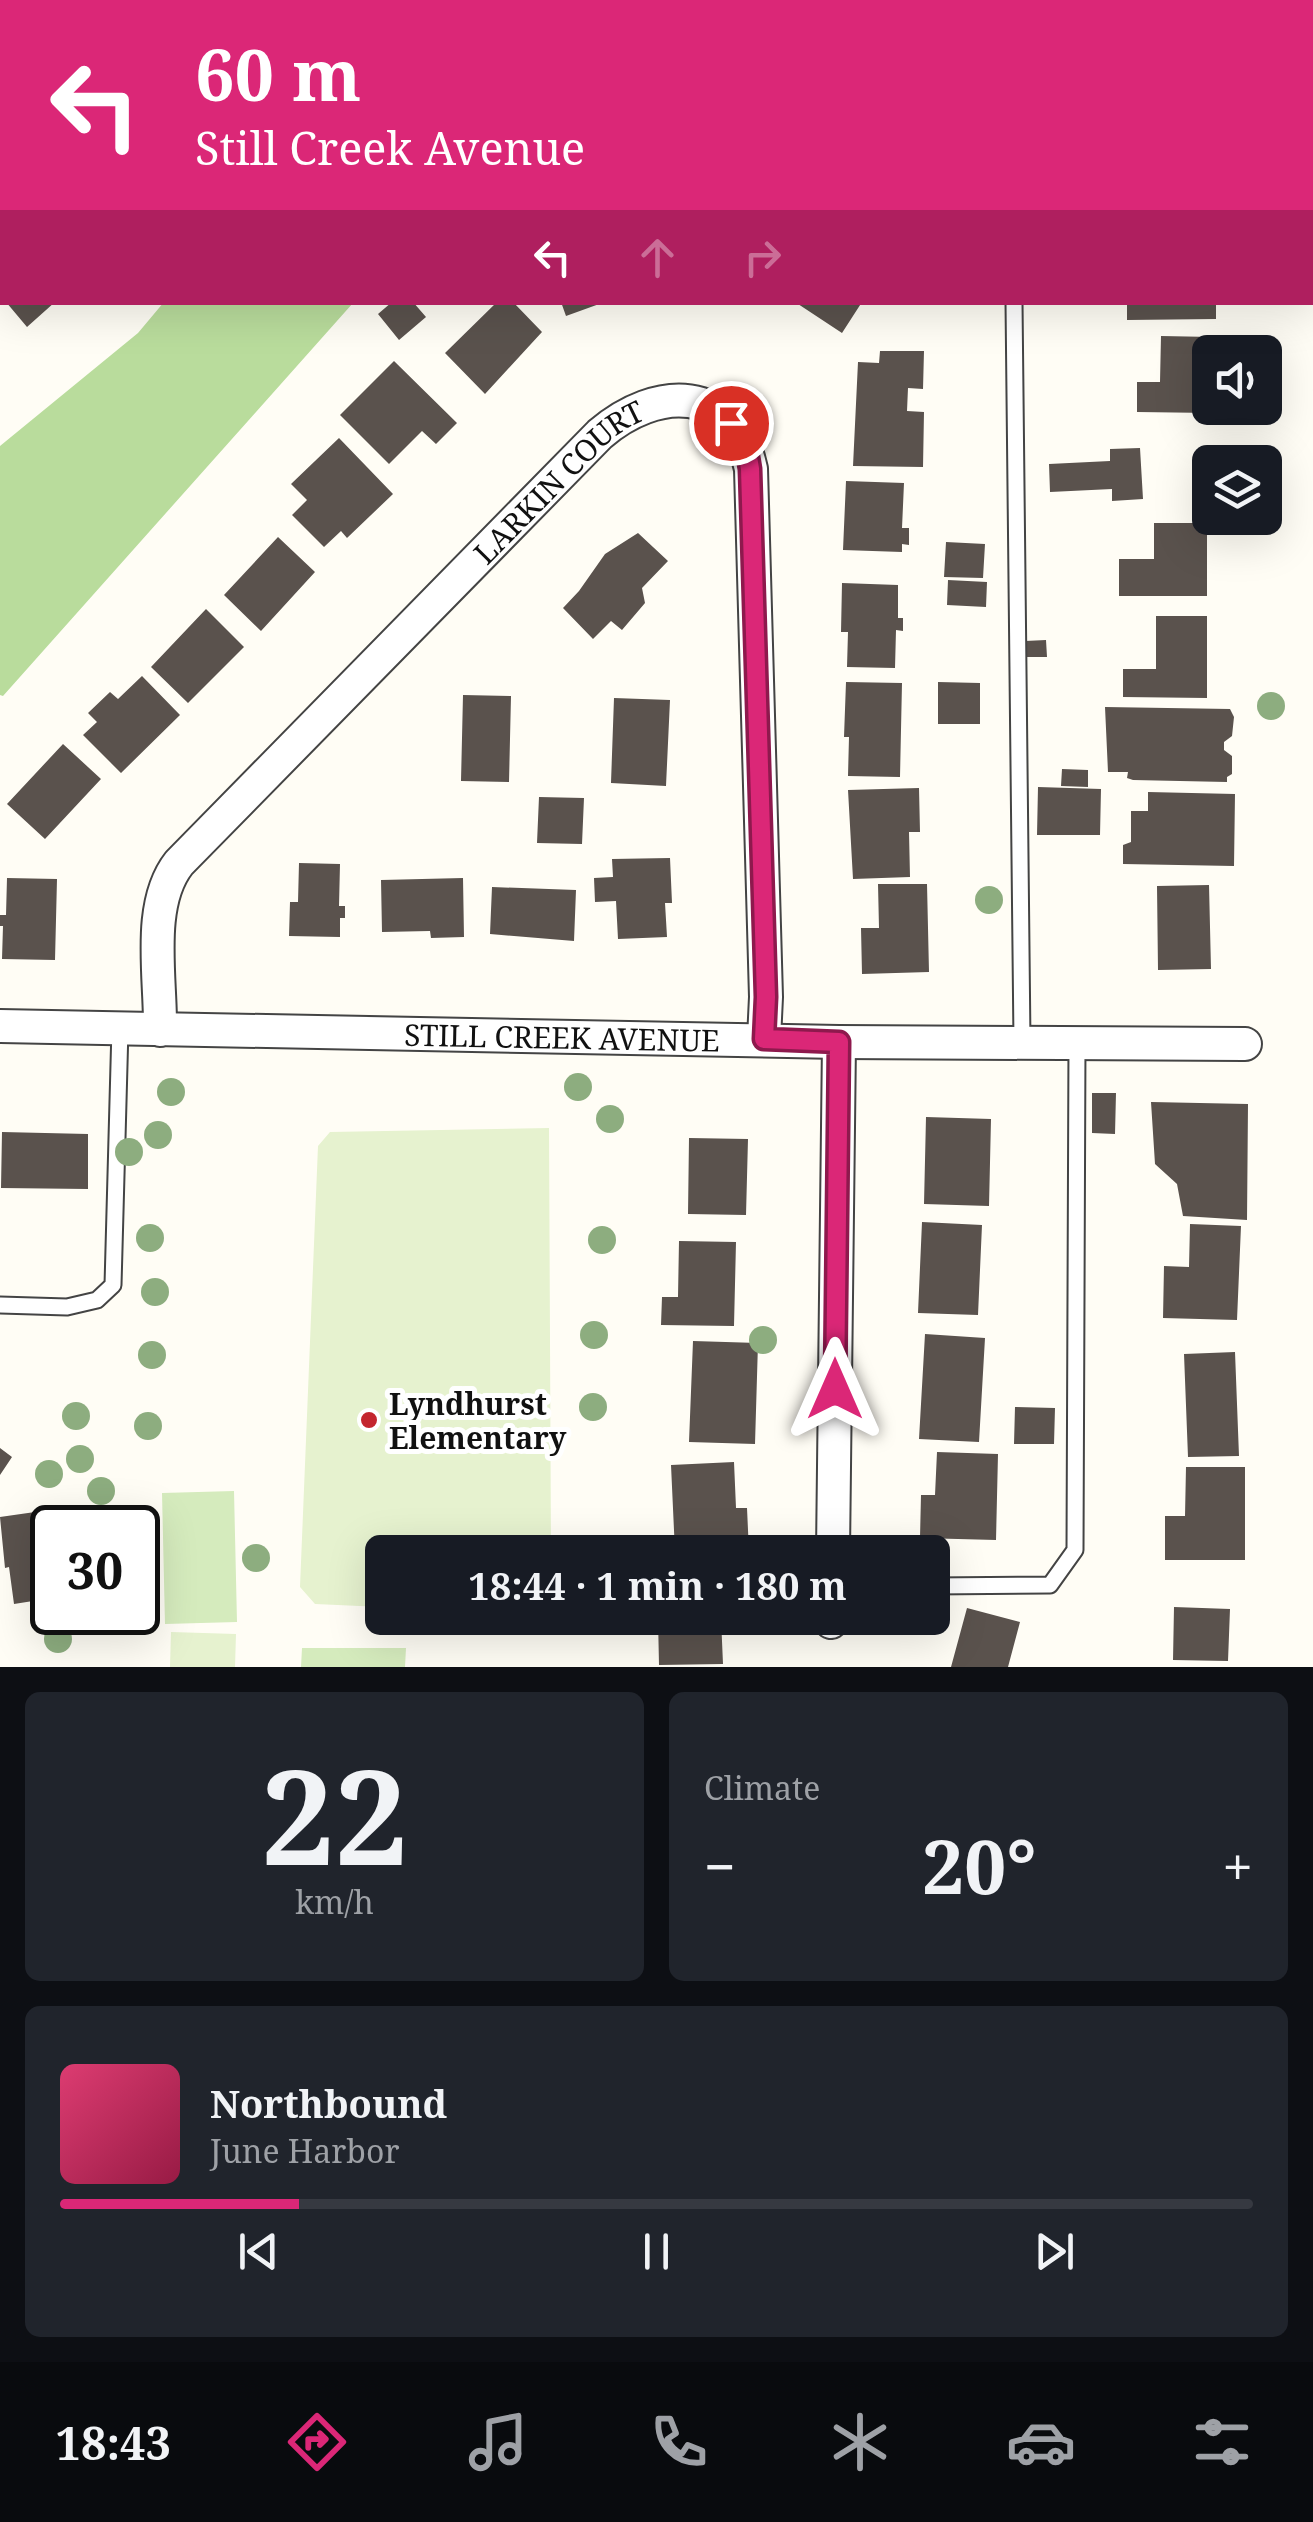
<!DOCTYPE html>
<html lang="en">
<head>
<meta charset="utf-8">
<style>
  :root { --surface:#171b24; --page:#20242c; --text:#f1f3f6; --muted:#9ea1a6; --line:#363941; --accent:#db2777 }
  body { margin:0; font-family:"Noto Serif",serif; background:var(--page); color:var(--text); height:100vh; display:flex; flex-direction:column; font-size:38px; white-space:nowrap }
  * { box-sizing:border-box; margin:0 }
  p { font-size:32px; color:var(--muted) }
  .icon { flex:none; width:55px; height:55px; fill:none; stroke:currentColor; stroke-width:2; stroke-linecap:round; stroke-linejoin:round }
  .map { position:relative; height:1667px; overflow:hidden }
  .sheet { display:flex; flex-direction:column; gap:25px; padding:25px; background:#0d0f14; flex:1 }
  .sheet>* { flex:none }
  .banner { position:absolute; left:0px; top:0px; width:1315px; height:305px; box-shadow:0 10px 40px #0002; background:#db2777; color:#fff; overflow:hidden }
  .buttons { position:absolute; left:1192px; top:335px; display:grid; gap:20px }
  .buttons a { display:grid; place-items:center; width:90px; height:90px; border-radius:15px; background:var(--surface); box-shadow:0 10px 40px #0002; font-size:50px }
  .speed { position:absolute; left:30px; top:1505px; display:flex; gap:20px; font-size:50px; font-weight:700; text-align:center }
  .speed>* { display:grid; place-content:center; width:130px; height:130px; border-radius:50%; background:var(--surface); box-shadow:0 10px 40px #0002; line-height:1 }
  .speed .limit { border:5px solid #111; border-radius:15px; background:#fff; color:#111 }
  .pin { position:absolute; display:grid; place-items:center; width:85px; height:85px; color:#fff; margin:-42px; border:5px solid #fff; border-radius:50%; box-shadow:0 2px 10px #0007 }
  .me { position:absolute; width:110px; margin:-55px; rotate:0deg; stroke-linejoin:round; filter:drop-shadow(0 0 8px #0008) }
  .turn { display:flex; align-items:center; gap:35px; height:210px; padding:0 30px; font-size:45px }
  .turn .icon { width:130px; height:130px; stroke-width:2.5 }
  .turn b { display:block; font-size:70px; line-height:85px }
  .lanes { display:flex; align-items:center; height:95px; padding:0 30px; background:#0003; justify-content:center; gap:50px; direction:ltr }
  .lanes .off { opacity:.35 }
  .big { font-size:75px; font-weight:700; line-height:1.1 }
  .sheet .card { flex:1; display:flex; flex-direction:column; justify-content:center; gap:15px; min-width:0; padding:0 35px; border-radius:15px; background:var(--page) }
  .sheet .dial { align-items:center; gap:0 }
  .dial b { font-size:130px; line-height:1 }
  .song { display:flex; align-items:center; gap:30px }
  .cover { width:120px; height:120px; border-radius:15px; background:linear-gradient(135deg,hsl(340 70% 55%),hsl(340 70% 35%)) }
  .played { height:10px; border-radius:5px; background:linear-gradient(90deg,var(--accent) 20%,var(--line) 20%) }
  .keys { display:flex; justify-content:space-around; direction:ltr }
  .heat { display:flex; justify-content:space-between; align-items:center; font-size:55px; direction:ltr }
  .sheet .tiles { flex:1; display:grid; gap:25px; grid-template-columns:1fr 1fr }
  .card:last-child { grid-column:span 2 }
  .trip { position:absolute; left:365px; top:1535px; width:585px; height:100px; border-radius:15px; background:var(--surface); box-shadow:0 10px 40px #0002; font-weight:700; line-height:100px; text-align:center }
  .dock { display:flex; height:160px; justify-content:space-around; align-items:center; background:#090b0e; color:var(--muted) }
  .dock .icon { width:70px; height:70px }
  .dock .on { color:var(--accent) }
  .dock b { font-size:45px; color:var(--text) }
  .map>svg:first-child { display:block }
  .green { fill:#d5ebbd }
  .forest { fill:#b9dc9c }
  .pitch { fill:#e6f2cf }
  .building { fill:#5a524d }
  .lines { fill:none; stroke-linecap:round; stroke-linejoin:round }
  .lane-casing { stroke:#444; stroke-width:19 }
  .street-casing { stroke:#444; stroke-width:36 }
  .lane { stroke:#fff; stroke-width:15 }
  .street { stroke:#fff; stroke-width:32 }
  .tree { fill:#8dad7f }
  .route-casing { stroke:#8e194d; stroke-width:25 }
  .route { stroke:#db2777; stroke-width:18 }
  .poi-dot { fill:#c4262e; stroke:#fff; stroke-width:4 }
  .labels { text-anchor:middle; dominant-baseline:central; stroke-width:10; stroke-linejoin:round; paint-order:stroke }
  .street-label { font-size:30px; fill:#111; stroke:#fff }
  .poi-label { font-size:30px; font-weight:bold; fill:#111; stroke:#fff; text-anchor:start }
</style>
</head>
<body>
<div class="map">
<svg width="1313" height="1667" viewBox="0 0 1313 1667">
  <rect width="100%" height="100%" fill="#fffdf5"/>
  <path class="green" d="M234,1491L237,1622L165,1624L162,1493Z
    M302,1648H406L405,1667H301Z"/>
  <path class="forest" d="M454,0H964L454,2Z
    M164,302L353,303L3,696L0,695V446L138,333Z"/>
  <path class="pitch" d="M549,1128L551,1552H382V1607L315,1604L300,1587L318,1146L330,1132Z
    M171,1632L236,1634L235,1667H170Z"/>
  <path class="building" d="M6,302H55L27,327Z
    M392,302H413L426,317L399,340L378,314Z
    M497,302H513L542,332L485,394L445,353Z
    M561,302H602V303L566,316Z
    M795,302H862L842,333Z
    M1127,302H1216V319L1127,320Z
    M1161,336L1213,337L1212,413L1137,412V382H1160Z
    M880,351H924L923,389L908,388L907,411L924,412L923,467L853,466L858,362L879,363Z
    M394,361L457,423L436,444L422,431L389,464L340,415Z
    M339,438L393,494L347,538L341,531L324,547L292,515L307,500L291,484Z
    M1140,448L1143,499L1112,501V489L1050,492L1049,464L1110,461V449Z
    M846,481L904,483L902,528H909V545L902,544V552L843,550Z
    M1154,523H1207V596H1119V559H1154Z
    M638,533L668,561L642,588L645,603L622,630L611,621L593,639L563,608L579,591L605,554Z
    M278,537L315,572L261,631L224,595Z
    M946,542L985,544L983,578L944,577Z
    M948,580L987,582L986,607L947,605Z
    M842,583L898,585V618H903V631L896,630L895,668L847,667L848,632H841Z
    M206,609L244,647L188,703L151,667Z
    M1156,616H1207V698L1123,697V669H1156Z
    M1046,640L1047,657H1026L1025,641Z
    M142,676L180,715L121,773L83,735L97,722L88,713L110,692L118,699Z
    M846,682L902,683L900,777L848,776L849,737H844Z
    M938,682L980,683V724H938Z
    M463,695L511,696L509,782L461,781Z
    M614,698L670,700L666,786L611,783Z
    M1105,707L1230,709L1234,717L1232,736L1224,742V750L1232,756V774L1227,777V782L1133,780L1127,778L1128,772H1108Z
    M63,744L101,779L45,839L7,804Z
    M1062,769L1088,770V787L1061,786Z
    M1038,787L1101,789L1100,835H1037Z
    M919,788L920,832H909L910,877L853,879L848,790Z
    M1148,792L1235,794L1234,866L1123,864V845L1131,842V811H1148Z
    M539,797L584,798L582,844L537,843Z
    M670,858L672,903H665L667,937L618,939L616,901L595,902L594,878L613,877L612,859Z
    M299,863L340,864L339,906H345V918H340V937L289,936L290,902H298Z
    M7,878L57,879L55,960L2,959L3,926H0V915H6Z
    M463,878L464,937L431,938L430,931L382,932L381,880Z
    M878,884H927L929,972L862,974L861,928H879Z
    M1209,885L1211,969L1158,970L1157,886Z
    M492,887L576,890L574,941L490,934Z
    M1092,1093H1116L1115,1134L1092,1133Z
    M1151,1102L1248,1104L1247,1220L1183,1216L1177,1184L1155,1164Z
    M926,1117L991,1119L989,1206L924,1204Z
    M2,1132L88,1134V1189L1,1188Z
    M689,1138L748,1139L746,1215L688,1214Z
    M922,1222L982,1225L978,1315L918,1313Z
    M1190,1224L1241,1226L1237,1320L1163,1318L1164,1266L1189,1267Z
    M679,1241L736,1242L734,1326L661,1325L662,1297H678Z
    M925,1334L985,1338L979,1442L919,1439Z
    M693,1341L758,1343L755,1444L689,1442Z
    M1235,1352L1239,1456L1188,1457L1184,1354Z
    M1015,1407L1055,1408L1054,1444H1014Z
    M0,1448L12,1457L0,1475Z
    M937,1452L998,1454L996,1540L920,1538L921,1495H935Z
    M734,1462L736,1508H747L749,1552H675L671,1465Z
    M1186,1467H1245V1560H1165V1516H1185Z
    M56,1509L59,1528H52V1598L14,1604L9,1567L5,1568L0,1517Z
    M1174,1607L1230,1609L1228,1661L1173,1660Z
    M967,1608L1020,1622L1008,1667H951Z
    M658,1618H721L723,1664L659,1665Z"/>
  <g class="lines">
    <defs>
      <path id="lane" d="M1014,302L1022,1042
        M0,1305L67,1307L97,1300L113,1285L120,1028
        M932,1586L1050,1585L1075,1550L1077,1042"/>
      <g id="street">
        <path d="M119,2L121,0"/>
        <path d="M0,124L2,122"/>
        <path id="s1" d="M0,1026L839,1042L1245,1044"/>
        <path id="s2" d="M160,1030C161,978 146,905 179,863L600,434C656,386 733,383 751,469L766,997L764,1039"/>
        <path d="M833,1552L839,1042"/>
        <path d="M831,1622L832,1618"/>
      </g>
    </defs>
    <use href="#lane" class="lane-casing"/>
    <use href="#street" class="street-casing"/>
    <use href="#lane" class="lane"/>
    <use href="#street" class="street"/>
  </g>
  <g class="tree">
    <circle cx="1271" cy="706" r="14"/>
    <circle cx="989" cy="900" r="14"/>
    <circle cx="578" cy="1087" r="14"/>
    <circle cx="171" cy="1092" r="14"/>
    <circle cx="610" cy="1119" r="14"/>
    <circle cx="158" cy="1135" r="14"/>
    <circle cx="129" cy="1152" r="14"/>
    <circle cx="150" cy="1238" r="14"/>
    <circle cx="602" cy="1240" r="14"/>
    <circle cx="155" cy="1292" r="14"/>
    <circle cx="594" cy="1335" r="14"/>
    <circle cx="763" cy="1340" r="14"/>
    <circle cx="152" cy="1355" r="14"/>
    <circle cx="593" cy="1407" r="14"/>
    <circle cx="76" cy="1416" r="14"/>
    <circle cx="148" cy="1426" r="14"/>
    <circle cx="80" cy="1459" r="14"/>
    <circle cx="49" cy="1474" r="14"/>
    <circle cx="101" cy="1491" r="14"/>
    <circle cx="256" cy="1558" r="14"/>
    <circle cx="58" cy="1639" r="14"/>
  </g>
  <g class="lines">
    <defs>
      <path id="route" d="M731,423L747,451L750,469L766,997L764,1039L839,1042L835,1389"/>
    </defs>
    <use href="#route" class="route-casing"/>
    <use href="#route" class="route"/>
  </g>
  <circle class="poi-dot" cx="369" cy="1420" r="10"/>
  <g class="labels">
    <g class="street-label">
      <text stroke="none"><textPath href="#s2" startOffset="710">LARKIN COURT</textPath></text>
      <text stroke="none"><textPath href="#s1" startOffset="562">STILL CREEK AVENUE</textPath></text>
    </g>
    <g class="poi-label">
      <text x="389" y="1403">Lyndhurst<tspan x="389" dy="34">Elementary</tspan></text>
    </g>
  </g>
</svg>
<div class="buttons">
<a><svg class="icon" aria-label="sound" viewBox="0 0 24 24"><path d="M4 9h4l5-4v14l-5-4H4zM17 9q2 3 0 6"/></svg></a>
<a><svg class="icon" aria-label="layers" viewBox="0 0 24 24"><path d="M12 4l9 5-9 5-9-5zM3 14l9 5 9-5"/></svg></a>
</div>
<div class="speed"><div class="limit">30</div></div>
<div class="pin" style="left:731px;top:423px;background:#d93025"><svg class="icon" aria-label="arrive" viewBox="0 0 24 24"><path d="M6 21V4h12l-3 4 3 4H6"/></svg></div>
<svg class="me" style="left:835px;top:1389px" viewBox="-20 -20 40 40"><path d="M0-17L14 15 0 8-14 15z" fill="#db2777" stroke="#fff" stroke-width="4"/></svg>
<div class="trip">18:44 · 1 min · 180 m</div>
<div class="banner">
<div class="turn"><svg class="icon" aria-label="left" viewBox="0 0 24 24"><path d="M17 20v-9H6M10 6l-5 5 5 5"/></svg><div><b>60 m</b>Still Creek Avenue</div></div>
<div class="lanes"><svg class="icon" aria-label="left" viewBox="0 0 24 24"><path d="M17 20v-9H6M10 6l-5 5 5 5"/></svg><svg class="icon off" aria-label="ahead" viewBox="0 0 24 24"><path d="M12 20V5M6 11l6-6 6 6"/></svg><svg class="icon off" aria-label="right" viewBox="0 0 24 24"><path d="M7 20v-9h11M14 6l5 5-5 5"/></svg></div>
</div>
</div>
<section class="sheet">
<div class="tiles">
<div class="card dial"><b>22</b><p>km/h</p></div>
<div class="card"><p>Climate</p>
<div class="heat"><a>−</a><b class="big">20°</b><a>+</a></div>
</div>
<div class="card">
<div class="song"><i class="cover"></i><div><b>Northbound</b><p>June Harbor</p></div></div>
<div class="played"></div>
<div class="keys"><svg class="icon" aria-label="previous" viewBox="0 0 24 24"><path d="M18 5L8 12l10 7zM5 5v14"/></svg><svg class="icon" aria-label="pause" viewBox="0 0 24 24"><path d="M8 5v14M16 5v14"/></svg><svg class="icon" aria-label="next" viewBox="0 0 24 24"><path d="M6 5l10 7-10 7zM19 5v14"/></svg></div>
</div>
</div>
</section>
<nav class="dock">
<b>18:43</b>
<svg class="icon on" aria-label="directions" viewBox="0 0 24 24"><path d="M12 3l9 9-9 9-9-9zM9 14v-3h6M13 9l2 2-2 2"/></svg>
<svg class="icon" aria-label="music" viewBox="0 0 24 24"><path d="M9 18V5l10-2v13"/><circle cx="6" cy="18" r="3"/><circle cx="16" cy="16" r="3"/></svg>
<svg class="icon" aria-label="phone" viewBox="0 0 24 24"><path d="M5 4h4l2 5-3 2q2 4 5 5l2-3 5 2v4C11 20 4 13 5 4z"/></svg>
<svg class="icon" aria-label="climate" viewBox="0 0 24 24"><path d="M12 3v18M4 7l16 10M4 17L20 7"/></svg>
<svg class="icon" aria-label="car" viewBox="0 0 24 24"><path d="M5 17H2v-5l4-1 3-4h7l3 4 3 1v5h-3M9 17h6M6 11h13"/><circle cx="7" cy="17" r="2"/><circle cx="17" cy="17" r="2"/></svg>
<svg class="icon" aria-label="filters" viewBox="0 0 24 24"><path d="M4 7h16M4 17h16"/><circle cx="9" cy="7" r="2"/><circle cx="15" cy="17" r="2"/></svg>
</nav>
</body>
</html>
